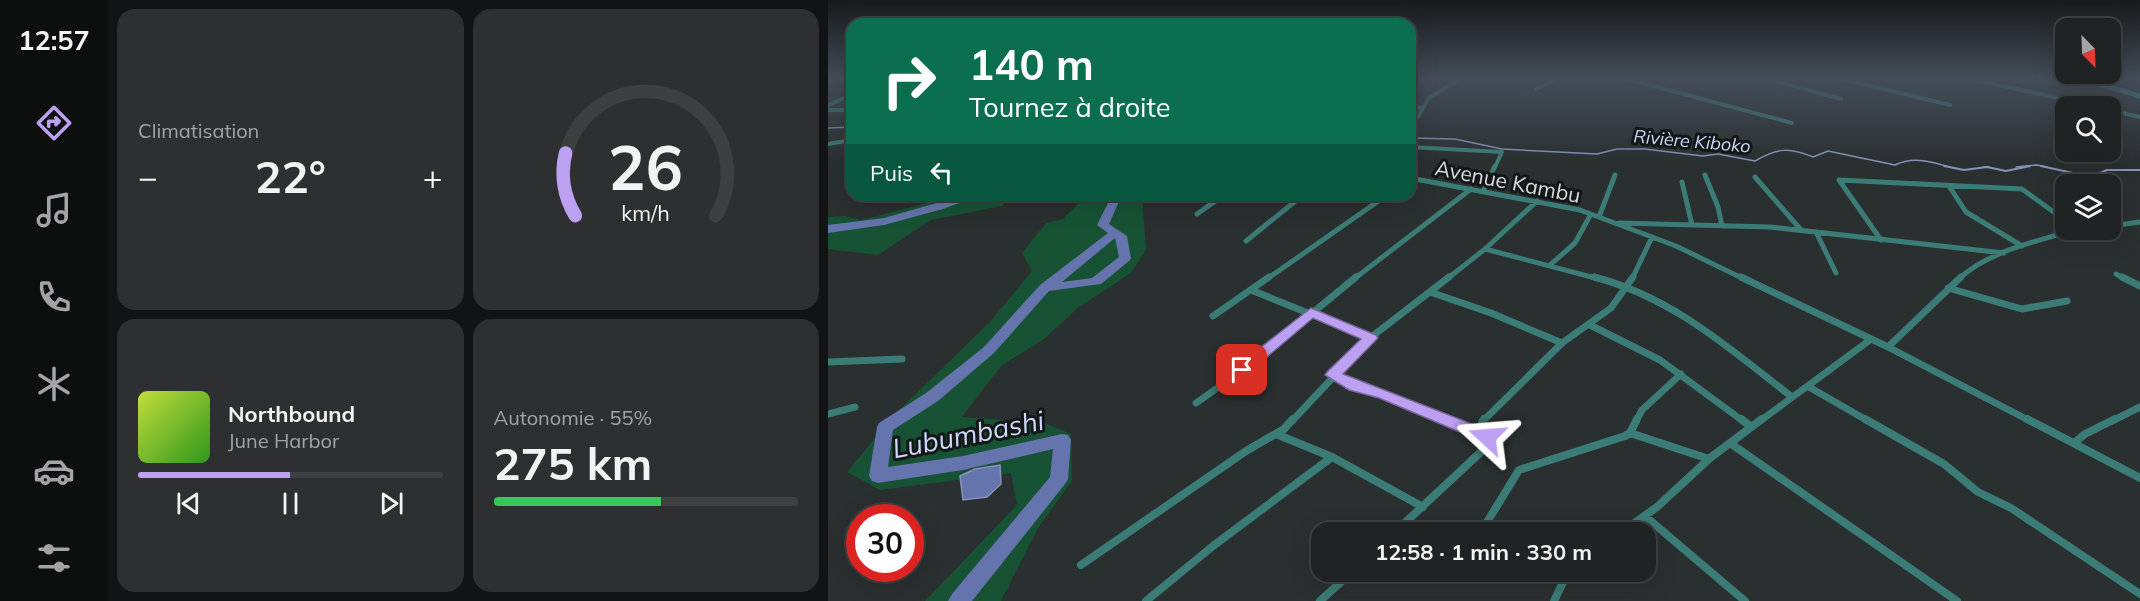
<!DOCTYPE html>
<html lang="fr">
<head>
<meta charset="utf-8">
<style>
  :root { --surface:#202324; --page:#2d2f31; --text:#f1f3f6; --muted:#a2a4a6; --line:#3d4041; --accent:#bca0f2 }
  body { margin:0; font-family:Mulish,sans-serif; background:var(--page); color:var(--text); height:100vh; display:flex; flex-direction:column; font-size:22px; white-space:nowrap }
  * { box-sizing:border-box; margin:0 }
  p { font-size:20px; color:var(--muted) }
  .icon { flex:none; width:33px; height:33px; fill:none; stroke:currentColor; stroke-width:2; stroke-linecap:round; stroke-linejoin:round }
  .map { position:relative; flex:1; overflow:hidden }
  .side { display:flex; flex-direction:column; gap:9px; padding:9px; background:#121314; width:720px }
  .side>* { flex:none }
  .banner { position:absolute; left:18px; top:18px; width:570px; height:183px; border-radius:18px; box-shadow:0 6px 24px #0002,0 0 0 2px var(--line); background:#0b6e4f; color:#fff; overflow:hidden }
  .needle { width:39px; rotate:157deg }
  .buttons { position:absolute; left:1227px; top:18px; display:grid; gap:12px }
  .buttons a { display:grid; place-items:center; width:66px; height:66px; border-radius:12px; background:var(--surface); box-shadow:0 6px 24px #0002,0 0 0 2px var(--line); font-size:30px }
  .speed { position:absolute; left:18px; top:504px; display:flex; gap:12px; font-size:30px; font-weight:700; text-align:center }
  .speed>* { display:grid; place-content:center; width:78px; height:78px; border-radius:50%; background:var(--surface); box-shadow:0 6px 24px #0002,0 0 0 2px var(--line); line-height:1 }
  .speed .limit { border:9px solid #d22; background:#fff; color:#111 }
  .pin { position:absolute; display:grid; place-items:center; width:51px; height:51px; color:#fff; margin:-26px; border-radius:12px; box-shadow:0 3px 9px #0006 }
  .me { position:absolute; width:66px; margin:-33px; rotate:289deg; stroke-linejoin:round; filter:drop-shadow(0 0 4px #0008) }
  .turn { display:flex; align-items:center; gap:21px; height:126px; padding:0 24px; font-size:27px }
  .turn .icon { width:78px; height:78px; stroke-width:2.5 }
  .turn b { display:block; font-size:42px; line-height:51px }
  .then { display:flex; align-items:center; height:57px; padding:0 24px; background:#0003; gap:12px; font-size:22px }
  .big { font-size:45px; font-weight:700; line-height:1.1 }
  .side .card { flex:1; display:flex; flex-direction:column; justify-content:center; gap:9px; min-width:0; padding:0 21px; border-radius:18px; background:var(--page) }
  .side .dial { align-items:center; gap:0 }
  .dial svg { height:156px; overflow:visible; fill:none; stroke:var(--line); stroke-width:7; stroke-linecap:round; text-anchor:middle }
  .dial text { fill:var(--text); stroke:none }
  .song { display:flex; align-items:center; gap:18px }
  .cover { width:72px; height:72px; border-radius:9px; background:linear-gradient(135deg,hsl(70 70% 55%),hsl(110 70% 35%)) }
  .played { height:6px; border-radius:3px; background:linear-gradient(90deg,var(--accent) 50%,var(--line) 50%) }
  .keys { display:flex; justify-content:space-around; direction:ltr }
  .heat { display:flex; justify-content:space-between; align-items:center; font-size:33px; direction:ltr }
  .charge { height:9px; border-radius:4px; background:linear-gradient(90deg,#34c759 55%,var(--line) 0) }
  .side .tiles { flex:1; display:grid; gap:9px; grid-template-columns:repeat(2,1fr) }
  .trip { position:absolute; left:483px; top:522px; width:345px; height:60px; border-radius:18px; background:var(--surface); box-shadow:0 6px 24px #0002,0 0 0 2px var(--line); font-weight:700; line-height:60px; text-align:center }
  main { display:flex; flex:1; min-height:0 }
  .menu { display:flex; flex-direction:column; width:108px; justify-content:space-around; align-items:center; background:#0d0e0e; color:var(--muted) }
  .menu .icon { width:42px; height:42px }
  .menu .on { color:var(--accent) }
  .menu b { font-size:27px; color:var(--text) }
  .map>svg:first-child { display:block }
  .green { fill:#175235 }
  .water { fill:#6574ac; stroke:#8893bb; stroke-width:1.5 }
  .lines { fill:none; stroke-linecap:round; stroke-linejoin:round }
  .stream-far1 { stroke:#8893bb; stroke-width:1.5 }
  .stream { stroke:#8893bb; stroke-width:2 }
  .river { fill:#6574ac; fill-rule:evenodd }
  .street-far3 { stroke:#3c7c76; stroke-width:4 }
  .street-far2 { stroke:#3c7c76; stroke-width:5 }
  .street-far1 { stroke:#3c7c76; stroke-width:7 }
  .street { stroke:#3c7c76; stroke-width:8 }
  .secondary { stroke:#36a89e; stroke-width:5 }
  .route { fill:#bca0f2; stroke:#7a689d; stroke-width:1.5 }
  .labels { text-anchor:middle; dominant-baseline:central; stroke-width:6; stroke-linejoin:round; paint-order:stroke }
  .far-water-label { font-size:18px; font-style:italic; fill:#cdd7f8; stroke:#141717 }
  .street-label { font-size:21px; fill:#d8dcdd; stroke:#141717 }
  .near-water-label { font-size:27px; font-style:italic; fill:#cdd7f8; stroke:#141717 }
</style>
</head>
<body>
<main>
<nav class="menu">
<b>12:57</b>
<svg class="icon on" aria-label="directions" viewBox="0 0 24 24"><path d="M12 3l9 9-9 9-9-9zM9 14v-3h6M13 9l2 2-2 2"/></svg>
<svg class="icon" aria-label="music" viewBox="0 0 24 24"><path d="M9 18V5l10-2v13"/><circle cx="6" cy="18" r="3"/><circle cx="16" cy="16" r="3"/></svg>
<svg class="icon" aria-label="phone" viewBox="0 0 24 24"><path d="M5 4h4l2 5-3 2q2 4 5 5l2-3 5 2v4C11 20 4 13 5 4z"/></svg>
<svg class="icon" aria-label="climate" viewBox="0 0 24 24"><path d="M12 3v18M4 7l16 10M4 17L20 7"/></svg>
<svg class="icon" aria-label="car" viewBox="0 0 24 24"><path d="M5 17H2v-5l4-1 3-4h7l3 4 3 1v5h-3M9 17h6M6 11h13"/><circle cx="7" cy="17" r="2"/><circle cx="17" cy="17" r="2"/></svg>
<svg class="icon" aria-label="filters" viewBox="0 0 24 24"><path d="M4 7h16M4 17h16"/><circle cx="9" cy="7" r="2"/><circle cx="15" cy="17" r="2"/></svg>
</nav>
<section class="side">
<div class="tiles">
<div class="card"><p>Climatisation</p>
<div class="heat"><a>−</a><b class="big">22°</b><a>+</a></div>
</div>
<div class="card dial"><svg viewBox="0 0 100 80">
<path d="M14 69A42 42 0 1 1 86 69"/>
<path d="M14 69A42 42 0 0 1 9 37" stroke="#bca0f2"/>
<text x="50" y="56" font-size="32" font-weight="700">26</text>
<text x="50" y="72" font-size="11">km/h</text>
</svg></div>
<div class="card">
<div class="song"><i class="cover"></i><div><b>Northbound</b><p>June Harbor</p></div></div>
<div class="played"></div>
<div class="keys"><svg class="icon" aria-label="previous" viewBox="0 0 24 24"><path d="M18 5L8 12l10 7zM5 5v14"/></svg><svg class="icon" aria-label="pause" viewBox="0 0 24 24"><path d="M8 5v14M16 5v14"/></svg><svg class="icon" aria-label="next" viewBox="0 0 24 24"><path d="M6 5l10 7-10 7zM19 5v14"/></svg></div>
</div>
<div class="card"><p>Autonomie · 55%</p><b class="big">275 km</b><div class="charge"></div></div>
</div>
</section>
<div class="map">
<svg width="1312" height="601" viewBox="0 0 1312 601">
  <rect width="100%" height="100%" fill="#2a2f30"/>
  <path class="green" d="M1185,79H1247L1253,81L1212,89Z
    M129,195H182L174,206L103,220L50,255L0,249V217L17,216L34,220Z
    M259,195H314L318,250L303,273L251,307L216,339L173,366L134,417L216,423L243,434L244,481L210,528L173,601H97L189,505L183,473L52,490L19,472L67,414L161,323L204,271L194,253L218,223L235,219Z"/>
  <path class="water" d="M172,465L173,484L159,497L135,500L132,476L147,469Z"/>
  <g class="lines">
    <path class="stream-far1" d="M0,128L24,127
      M582,138L627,139L674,149L769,154L789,149H817L875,156L890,154L927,161C950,148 961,147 985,157L1000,151L1067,165C1086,156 1103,162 1122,167
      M1156,167H1161
      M1188,167L1209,165L1219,167"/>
    <path class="stream" d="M1116,166L1136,170L1159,167L1178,171L1202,166
      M1213,166L1263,177L1279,170H1312"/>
    <path class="river" d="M137,195H153L115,209L56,225L0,233V225L56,218Z
      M284,195H294L281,224L299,236L303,258L301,261L273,284L221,291L166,353L110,401L65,430L60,467L135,456L234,434L240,435L243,440L240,479L237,484L144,601H120L124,594L222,477L225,449L135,470L50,483L44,481L41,476L49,427L51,423L98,393L156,347L212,285L280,233L269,225ZM287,238L291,257L264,278L234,282Z"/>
    <path class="street-far3" d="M799,79L964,123
      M940,79L1013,99
      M1014,79L1122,105
      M1143,79L1267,106
      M708,89L729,79
      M0,105L24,95
      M582,105L592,108
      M0,110H24
      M1282,110L1312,117
      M582,129L601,98L632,79
      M0,144L24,140
      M582,147L674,152L667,167"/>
    <path class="street-far2" d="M877,175L890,207L894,226
      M927,177L973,230
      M582,178L752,210L848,246L916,279
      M1011,180L1194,189L1238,221
      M1011,180L1053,240
      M854,182L864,225
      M1121,186L1138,212L1194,246
      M655,191L667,166
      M369,214L396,195
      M771,217L787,175
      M791,223L942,227L1176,253
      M1282,226L1312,222
      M988,232L1008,273
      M418,241L475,195
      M657,249L771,279
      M722,265L747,243L763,214
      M1288,274L1297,279
      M439,279L559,195
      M526,279L643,189
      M619,279L657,249L709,201
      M804,279L824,237
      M1131,279C1160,251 1208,242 1245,230"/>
    <path class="street-far1" d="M766,277C844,297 901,348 964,397
      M913,277L1060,347L1202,421
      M1294,277L1312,286
      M1120,288L1194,309L1239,301
      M423,290L542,338
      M602,292L663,313L734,343
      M385,316L441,277
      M762,325L832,360L915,421
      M1060,347L1133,277
      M0,362L74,359
      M505,375L527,387L555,393L620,421
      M981,387L1040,421
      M368,403L415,370L528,277
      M0,414L27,407
      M464,421L542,338L621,277
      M655,421L734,343L783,308L805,277
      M808,421L814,410L853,374
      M932,421L1042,340
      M1284,421L1312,407"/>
    <path class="street" d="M617,419L659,437
      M913,419L922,426
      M1037,419L1116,464L1150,492L1183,508L1312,594
      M1199,419L1312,478
      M802,433L881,459
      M448,434L504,457L595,507
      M902,443L1129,601
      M1246,443L1257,434L1287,419
      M818,517L917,601
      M567,532L654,451L659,437L654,422L656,419
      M653,532L691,470L797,436L802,433L809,419
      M794,532L829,507L882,458L934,419
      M253,565L418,451L456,429L465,419
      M318,601L385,546L504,457
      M492,601L524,572
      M726,601L740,572"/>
    <path class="secondary" d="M1256,79L1312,96"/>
  </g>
  <linearGradient id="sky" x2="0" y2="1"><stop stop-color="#171a1a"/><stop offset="0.48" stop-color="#444d59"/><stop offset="1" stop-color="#444d59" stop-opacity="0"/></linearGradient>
  <rect width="1312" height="163" fill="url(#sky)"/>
  <path class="route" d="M483,308L548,335L550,338L515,374L665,432L668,437L665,441H653L551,398L521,390L497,375L499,372L533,339L485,318L420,373H409L407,370L409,366Z"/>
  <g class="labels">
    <g class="far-water-label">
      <text transform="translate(864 141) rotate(5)">Rivière Kiboko</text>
    </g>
    <g class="street-label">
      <text transform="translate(680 181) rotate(11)">Avenue Kambu</text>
    </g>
    <g class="near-water-label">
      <text transform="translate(140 434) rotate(-11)">Lubumbashi</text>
    </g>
  </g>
</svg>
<div class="buttons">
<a><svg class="needle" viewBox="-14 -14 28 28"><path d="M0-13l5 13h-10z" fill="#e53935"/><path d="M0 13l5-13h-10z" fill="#a2a4a6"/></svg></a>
<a><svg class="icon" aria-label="search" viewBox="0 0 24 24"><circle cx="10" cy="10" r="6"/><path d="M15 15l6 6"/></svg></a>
<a><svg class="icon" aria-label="layers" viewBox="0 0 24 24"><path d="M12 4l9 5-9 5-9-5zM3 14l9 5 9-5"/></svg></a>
</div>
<div class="speed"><div class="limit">30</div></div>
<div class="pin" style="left:414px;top:370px;background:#d93025"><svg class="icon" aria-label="arrive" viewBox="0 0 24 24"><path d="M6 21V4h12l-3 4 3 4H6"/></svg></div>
<svg class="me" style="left:659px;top:437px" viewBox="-20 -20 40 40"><path d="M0-17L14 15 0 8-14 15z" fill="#bca0f2" stroke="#fff" stroke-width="4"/></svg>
<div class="trip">12:58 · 1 min · 330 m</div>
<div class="banner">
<div class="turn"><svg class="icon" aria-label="right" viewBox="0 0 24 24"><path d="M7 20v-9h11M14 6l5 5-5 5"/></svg><div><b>140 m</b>Tournez à droite</div></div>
<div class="then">Puis<svg class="icon" aria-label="left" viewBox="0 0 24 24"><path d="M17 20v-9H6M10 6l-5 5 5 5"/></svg></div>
</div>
</div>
</main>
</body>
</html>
